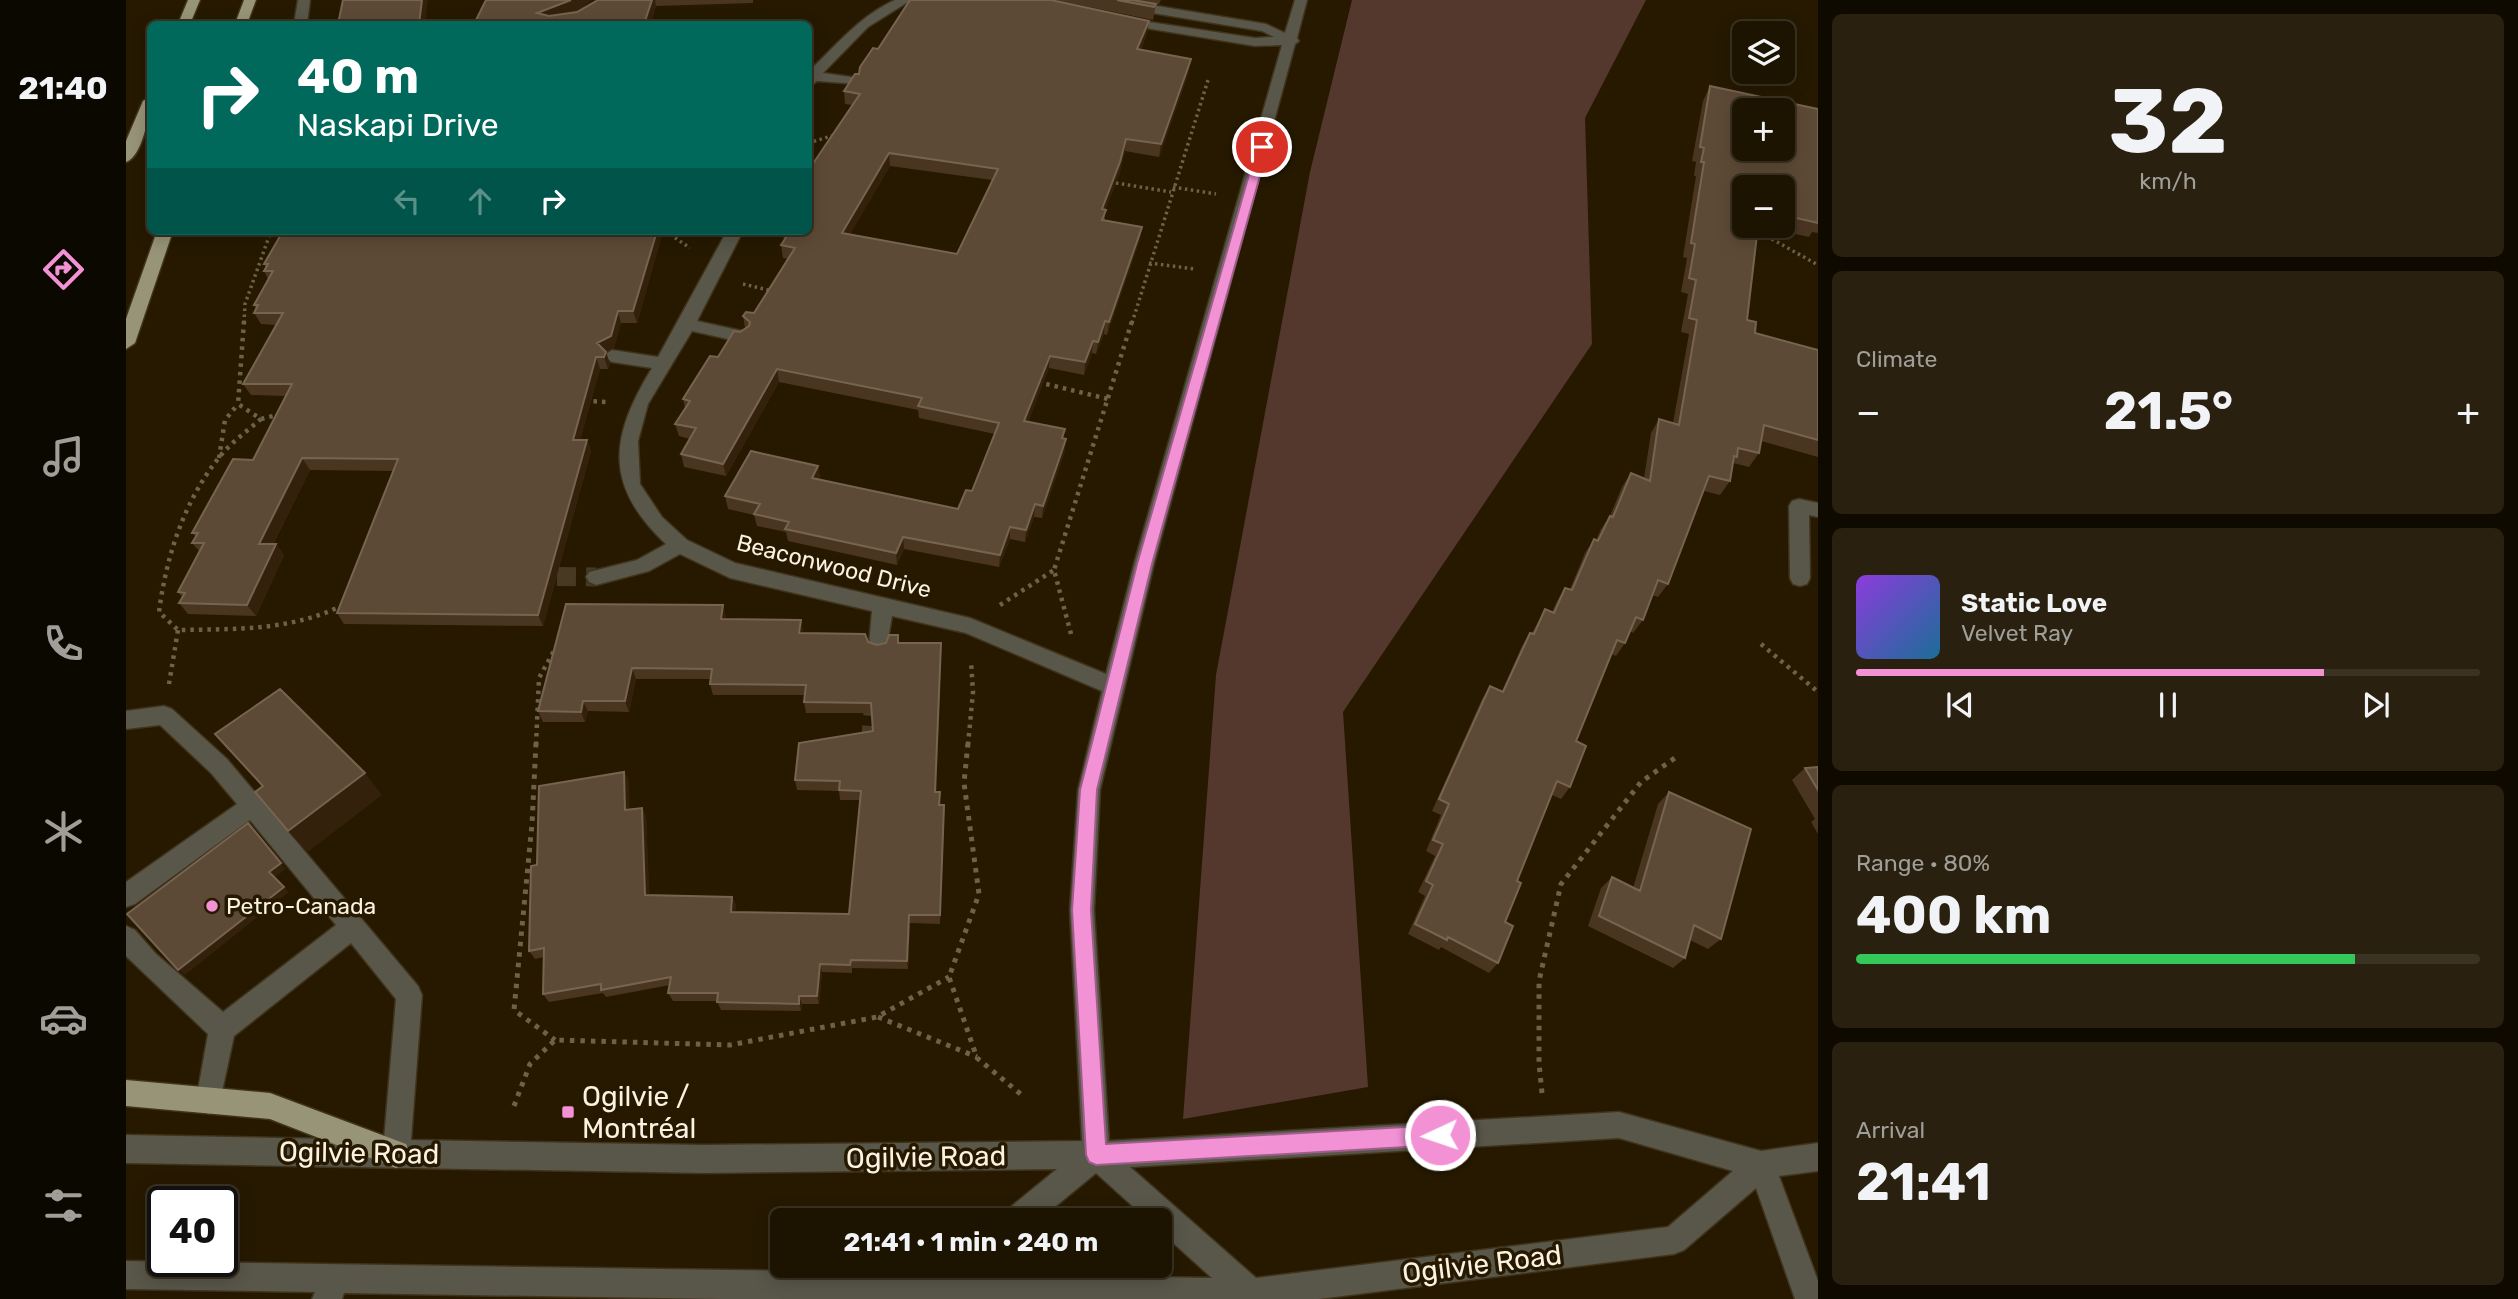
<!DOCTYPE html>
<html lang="en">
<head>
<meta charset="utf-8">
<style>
  :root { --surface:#1c1300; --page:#29200f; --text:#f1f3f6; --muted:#a09e99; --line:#3a3222; --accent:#f391d5 }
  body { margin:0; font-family:Rubik,sans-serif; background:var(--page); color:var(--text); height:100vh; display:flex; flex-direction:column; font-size:26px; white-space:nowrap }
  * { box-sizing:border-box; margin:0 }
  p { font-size:23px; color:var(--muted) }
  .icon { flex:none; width:38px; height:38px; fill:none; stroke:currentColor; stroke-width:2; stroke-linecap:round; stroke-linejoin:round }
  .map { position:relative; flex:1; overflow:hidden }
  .panel { display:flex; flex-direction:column; gap:14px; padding:14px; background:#0f0a00; width:700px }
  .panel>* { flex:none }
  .top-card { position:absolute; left:21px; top:21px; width:665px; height:214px; border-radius:10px; box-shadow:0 4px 18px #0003,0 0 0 2px var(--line); background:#00695c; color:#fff; overflow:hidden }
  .buttons { position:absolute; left:1606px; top:21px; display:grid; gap:14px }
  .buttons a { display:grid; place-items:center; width:63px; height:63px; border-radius:10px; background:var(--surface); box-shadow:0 4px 18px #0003,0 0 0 2px var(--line); font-size:35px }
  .speed { position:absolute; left:21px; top:1186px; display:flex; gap:14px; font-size:35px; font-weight:700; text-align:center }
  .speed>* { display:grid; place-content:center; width:91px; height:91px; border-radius:50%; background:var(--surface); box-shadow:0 4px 18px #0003,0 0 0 2px var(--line); line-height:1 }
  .speed .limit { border:4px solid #111; border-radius:10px; background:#fff; color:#111 }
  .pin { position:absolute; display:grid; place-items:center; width:60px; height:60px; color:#fff; margin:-30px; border:4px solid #fff; border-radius:50%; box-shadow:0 2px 7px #0007 }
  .me { position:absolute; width:77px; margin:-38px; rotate:267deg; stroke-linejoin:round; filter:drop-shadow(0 0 5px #0008) }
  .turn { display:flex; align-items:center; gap:24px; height:147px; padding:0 35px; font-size:32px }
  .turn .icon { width:91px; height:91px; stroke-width:2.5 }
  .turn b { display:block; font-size:49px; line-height:60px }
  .lanes { display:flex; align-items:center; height:66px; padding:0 35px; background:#0003; justify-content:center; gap:35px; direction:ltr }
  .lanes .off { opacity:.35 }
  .big { font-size:52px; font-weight:700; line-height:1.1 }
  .panel .widget { flex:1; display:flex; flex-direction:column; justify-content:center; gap:10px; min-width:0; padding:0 24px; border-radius:10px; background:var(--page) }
  .panel .dial { align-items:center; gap:0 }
  .dial b { font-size:91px; line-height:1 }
  .song { display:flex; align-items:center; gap:21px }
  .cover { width:84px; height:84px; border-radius:10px; background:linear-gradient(135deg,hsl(270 70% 55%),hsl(200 70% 35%)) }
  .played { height:7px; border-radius:4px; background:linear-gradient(90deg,var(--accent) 75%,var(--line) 75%) }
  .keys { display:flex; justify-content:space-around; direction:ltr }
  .heat { display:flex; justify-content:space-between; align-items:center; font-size:38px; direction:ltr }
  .charge { height:10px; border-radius:5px; background:linear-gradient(90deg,#34c759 80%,var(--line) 0) }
  .trip { position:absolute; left:644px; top:1208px; width:402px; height:70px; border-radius:10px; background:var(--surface); box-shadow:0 4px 18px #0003,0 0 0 2px var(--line); font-weight:700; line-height:70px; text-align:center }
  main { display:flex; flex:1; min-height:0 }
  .dock { display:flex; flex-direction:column; width:126px; justify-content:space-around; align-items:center; background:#0b0800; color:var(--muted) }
  .dock .icon { width:49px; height:49px }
  .dock .on { color:var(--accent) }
  .dock b { font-size:32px; color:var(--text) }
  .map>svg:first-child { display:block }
  .green { fill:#54372d }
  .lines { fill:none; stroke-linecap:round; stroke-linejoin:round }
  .minor-tunnel-far1 { stroke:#463a22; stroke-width:19; stroke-dasharray:19 10; stroke-linecap:butt }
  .minor-tunnel { stroke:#463a22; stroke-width:25; stroke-dasharray:25 13; stroke-linecap:butt }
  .minor-casing { stroke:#40331b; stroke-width:3 }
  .major-casing { stroke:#40331b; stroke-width:3 }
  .path-far2 { stroke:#6c614b; stroke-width:3.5; stroke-dasharray:2.5 3.5; stroke-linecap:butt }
  .path-far1 { stroke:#6c614b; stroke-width:4.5; stroke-dasharray:3.5 5; stroke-linecap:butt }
  .path { stroke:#6c614b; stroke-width:5; stroke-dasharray:4.5 6; stroke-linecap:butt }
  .minor { fill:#59574a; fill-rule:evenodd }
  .major { fill:#979478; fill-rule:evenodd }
  .wall { fill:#4a3521; fill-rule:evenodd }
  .shaded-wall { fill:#34210b }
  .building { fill:#5d4a36; stroke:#766451; stroke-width:2; fill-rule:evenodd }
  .route { fill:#f391d5; stroke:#9e5e8a; stroke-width:2 }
  .poi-dot { fill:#f391d5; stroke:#261900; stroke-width:2.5 }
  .labels { text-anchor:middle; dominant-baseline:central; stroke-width:7; stroke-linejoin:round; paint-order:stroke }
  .street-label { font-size:23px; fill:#fbf2e2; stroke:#261900 }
  .poi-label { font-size:23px; fill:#fbf2e2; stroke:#261900; text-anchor:start }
  .near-poi-label { font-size:28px; fill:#fbf2e2; stroke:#261900; text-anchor:start }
  .near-street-label { font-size:28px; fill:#fbf2e2; stroke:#261900 }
</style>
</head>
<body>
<main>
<nav class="dock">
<b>21:40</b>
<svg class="icon on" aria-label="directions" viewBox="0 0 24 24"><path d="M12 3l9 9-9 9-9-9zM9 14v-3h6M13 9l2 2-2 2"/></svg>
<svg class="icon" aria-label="music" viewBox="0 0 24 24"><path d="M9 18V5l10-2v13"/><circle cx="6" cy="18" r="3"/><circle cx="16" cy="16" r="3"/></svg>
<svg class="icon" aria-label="phone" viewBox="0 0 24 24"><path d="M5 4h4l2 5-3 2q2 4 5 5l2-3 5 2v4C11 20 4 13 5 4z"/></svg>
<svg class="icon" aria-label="climate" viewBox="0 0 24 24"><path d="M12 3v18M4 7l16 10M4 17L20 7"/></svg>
<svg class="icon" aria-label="car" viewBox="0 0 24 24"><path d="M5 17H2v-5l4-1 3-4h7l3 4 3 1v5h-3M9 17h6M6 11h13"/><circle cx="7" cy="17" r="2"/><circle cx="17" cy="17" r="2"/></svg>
<svg class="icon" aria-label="filters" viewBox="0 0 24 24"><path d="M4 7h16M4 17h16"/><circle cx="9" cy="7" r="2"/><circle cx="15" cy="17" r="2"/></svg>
</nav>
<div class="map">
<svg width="1692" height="1299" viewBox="0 0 1692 1299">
  <rect width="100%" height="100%" fill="#261900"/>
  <path class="green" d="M1226,0H1520L1459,118L1466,344L1217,712L1242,1087L1057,1119L1090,675L1184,172Z"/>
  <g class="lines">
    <path class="minor-tunnel-far1" d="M402,576L470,577
      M744,745L749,692"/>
    <path class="minor-tunnel" d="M743,758L744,743"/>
    <defs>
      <path id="minor" d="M172,0H184L181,24H168Z
        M769,0H785L742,27L697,73L732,78V84L691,81L682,88V72C710,46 732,17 769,0Z
        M966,0H995L1140,24L1159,33L1169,0H1181L1171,38L1173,41L1169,44L1028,564L974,790L968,910L983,1141L1493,1112L1635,1151L1692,1143V1171L1653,1176L1692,1281V1299H1669L1630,1188L1558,1250L1548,1254L1193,1299H595L218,1293L216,1299H186L189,1292L0,1289V1261L803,1273L812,1265H849L846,1274L1086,1278L1034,1231V1220H1022L970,1173L913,1220H877L881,1210L931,1169L579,1173L0,1163V1135L258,1140L270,999L225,943L108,1036L92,1110L83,1114L74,1110L70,1101L82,1034L0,956V926L9,930L30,954L97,1012L210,925L124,820L9,904L0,907V882L111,804L85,773L34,725L0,729V711L38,706L46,709L101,759L292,986L296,995L285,1140L579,1145L956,1141L944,910L952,790L976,691L840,633L766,616L760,651L753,653L746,651L743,645L746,611L604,578L554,554L523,571L470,585L463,582L460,577L463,572L511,560L540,544C477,485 484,437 526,368L486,362L477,356L486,350L532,357L601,231H617L571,321L621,332L624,336L615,342L566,331L522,404L512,441L514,484L536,517L561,540L609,563L844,618L980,674L1008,564L1156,45L1129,46L995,24L988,20L990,17L1129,38L1148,37L1136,31L972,4ZM1493,1138L1607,1171L1542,1227L1130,1278L1004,1167Z
        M1673,499L1692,503V517L1683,515L1684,578L1681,584L1674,586L1667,584L1664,578L1663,506L1666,501Z"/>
      <path id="major" d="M62,0H74L64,24H52Z
        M118,0H130L121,24H109Z
        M24,97C25,111 16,158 0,162V141L17,101Z
        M31,231H47L9,343L0,349V319Z
        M0,1080L144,1093L280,1144L284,1154L280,1164L270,1168L144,1119L0,1106Z"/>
    </defs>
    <use href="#minor" class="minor-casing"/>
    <use href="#major" class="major-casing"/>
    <path class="path-far2" d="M682,143L712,134
      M984,182L1045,192
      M1047,187L1090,194
      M1637,226V234L1692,265
      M539,231L564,248
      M1023,263L1069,269
      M617,284L646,291
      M118,323L119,304L145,231
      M1006,323L1083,77"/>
    <path class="path-far1" d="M118,321L112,404L135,419C120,432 103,444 91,460C57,504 40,558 33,612L52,630C109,629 165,631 217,605
      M912,382L982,399
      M459,401L482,402
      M135,419L155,414
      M93,458L99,420L112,404
      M874,605L928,570
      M945,634L928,570L1006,321
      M1635,644L1692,692
      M43,684L52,630
      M410,745L413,678L429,649
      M842,745L847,692L845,661"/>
    <path class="path" d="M410,743L406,824L388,1010L429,1040
      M842,743L838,783L853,894L823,977L851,1058L897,1096
      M752,1017L851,1057
      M1416,1093L1413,1063V981L1435,884L1515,782L1553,755
      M388,1106L404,1064L429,1040L604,1045L751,1017L823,977"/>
    <use href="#minor" class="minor"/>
    <use href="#major" class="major"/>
  </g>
  <path class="wall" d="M472,0H627V3L530,6L524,24H348L455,9L444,13L451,12Z
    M929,0H1007L1030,4L1027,20Z
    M1011,0H1035L1033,4Z
    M1023,21L1021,33L1015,50L1063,72L1033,157L999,151L993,175L979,210V220L1016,227L1014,239L981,335L978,334L970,354L966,353L958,375L923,368L902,422L938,438L939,451L916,518L908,517L899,542L884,539L873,567L778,549L771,565L662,541L660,532L631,526L628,515L602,509L599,496L692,466L694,478L693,480L832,509L846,491L869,434L793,418L792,410L653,382L600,476L558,467L555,454L564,439L553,436L549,424L559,408L557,399L614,332L619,328L617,316L628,313L662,259L657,258L655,245L660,238L649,236V231H682L726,105L719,104L718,91L752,49ZM764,166L866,180L831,254L724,234Z
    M1584,86L1692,109V233L1686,232L1683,237L1635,226H1657V187H1619L1621,320L1629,333L1692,350V457L1635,441L1633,453L1623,467L1607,463L1604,481L1594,495L1578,491L1542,584L1532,597L1526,595L1517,620L1507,633L1504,631L1499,643L1490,656L1485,654L1450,741L1444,787L1435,799L1426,795L1391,881L1379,922L1372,963L1363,973L1315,947L1313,950L1282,934L1299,896L1292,892L1309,856L1300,851L1315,815L1306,811L1356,699L1364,686L1376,691L1396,646L1404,633H1406L1419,609L1426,612L1431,601L1439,588L1444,589L1459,553L1468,539L1470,540L1475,529L1484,516L1496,487L1505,473L1518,478L1525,433L1533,419L1547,423L1563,334L1555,332L1562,294L1555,292L1561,258L1557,257L1570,176H1568L1570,162L1566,161L1577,101Z
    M537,231L511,323H495L488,348L480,352L484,364L482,369H474L454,440H461L465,451L417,626L218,624L211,613L268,471L184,470L147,544H150L158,555L130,616L62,614L53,603L56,597L52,592L74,552L66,543L70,537L66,533L127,460L160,396L125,395L117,384L150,325L135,324L128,313L130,309L128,305L142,279L138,271L140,268L138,264Z
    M600,616L599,619L675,620L677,633L742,642L751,645L773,643L815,654L810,792L818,814L814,924L784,923L782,969L726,968V973L696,972L693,1004H676L675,1011L595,1010L591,1001H547L542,993L544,985L480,997L477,993L423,1002L417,994L418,957L409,959L403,951L411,865L498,772L503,782V810L516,808L520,817L523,895L606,897L610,905L609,912L723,914L734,800H714L713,791L671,790L669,780L747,731L746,713H680L678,702L679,695H587L584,684V679H510L503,712L462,711L459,722H417L412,711Z
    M1692,767V834L1685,822L1689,819L1666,780L1679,768Z
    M1543,792L1595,939L1582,949L1564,940L1559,958L1547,968L1462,926L1475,888L1486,877L1507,888L1532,804Z"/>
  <path class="shaded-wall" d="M296,0H302L299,24H293Z
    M445,0H466L455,9L414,24L411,13Z
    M526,0H529L530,6L524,24H518Z
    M1023,21L1021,33L1010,61L1011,49Z
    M1065,59L1063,72L1033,157L1035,144Z
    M1000,139L999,151L993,175L975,222L976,209Z
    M763,153L764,166L717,246L716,233Z
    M1016,227L1014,239L981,335L983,322Z
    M531,231H537L511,323L507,311Z
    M492,311L495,323L488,348L480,352L484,364L482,369L478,357L471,343Z
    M979,321L978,334L970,354L972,342Z
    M967,341L966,353L958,375L959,362Z
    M924,356L923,368L898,434V421Z
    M470,357L474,369L451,451L447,440Z
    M651,369L653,382L600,476L597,464Z
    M940,439L939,451L916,518L917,506Z
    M461,440L465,451L417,626L412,615Z
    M176,458L184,470L141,555L133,544Z
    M692,466L694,478L688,490L686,478Z
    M909,504L908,517L899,542L900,530Z
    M884,527V539L873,567L874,555Z
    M777,537L778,549L771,565L770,553Z
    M150,544L158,555L130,616L121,605Z
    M597,605L600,616L598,630L595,619Z
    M675,620L677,631L675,643L673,633Z
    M815,643V654L810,801L809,792Z
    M506,668L510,679L503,712L499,701Z
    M457,701L462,711L459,722L455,712Z
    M498,772L503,782L504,819L499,810Z
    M239,773L256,795L182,852L162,831Z
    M818,805V814L814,924V915Z
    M516,808L520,817L524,904L519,895Z
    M122,823L160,869L149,877L163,892L59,975L52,970L143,872Z
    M606,897L610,905L608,921L605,912Z
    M783,915L784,923L782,969L781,961Z
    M694,964L696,972L693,1004L691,996Z
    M673,996L676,1004L675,1011L673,1004Z"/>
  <path class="building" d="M217,0H296L293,24H256L257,23L240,24H212Z
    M360,0H445L411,13L423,16L451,12L472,0H526L518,24H348Z
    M784,0H925L1023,21L1011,49L1065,59L1035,144L1000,139L994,162L976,209L980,210L976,220L1016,227L983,322L979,321L972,342L967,341L959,362L924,356L898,421L939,429L936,438L940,439L917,506L909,504L900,530L884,527L874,555L777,537L770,553L659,529L663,522L628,514L634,504L599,496L625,451L692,466L686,478L832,509L840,490L846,491L873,423L792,406L796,398L651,369L597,464L555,454L570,428L549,424L564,401L557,399L584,356L592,357L608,331L614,332L623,326L624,322L617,316L620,312L628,313L669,248L655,245L664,231H682V171L734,94L718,91L729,74H733L734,67L747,48L752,49ZM763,153L872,169L831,254L716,233Z
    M991,0H1007L1030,4L1028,7Z
    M1584,86L1692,109V223L1657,215V187H1619V226H1632L1621,320L1630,322L1629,333L1692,350V440L1638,425L1633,453L1612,448L1611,457L1608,456L1604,481L1583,476L1542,584L1532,580L1517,620L1510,617L1499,643L1491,640L1450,741L1460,746L1444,787L1431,781L1391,881L1395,883L1379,922L1387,926L1372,963L1322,937L1321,940L1289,924L1307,885L1300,881L1317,844L1307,840L1323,804L1313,799L1364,686L1377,692L1404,633L1408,634L1419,609L1428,613L1439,588L1446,590L1468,539L1472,541L1484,516L1487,517L1505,473L1524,481L1533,419L1553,425L1571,320L1563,318L1570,280L1563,278L1569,244L1565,243L1578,162H1575L1578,148L1574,147ZM1619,110H1657V149H1619Z
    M157,231H531L507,311H492L485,336L471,343L480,352L478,357H470L447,440H461L412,615L211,613L272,459L176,458L133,544H150L121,605L53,603L59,593L52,592L78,543H66L72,533H66L107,459L127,460L166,384H117L157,313H128L132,305H128L147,271H138L142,264H138Z
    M440,604L597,605L595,619L675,620L673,633L739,634L742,642L751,645L760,643L763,635H772V643H815L809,792H814L813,805H818L814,915H783L781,961L725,960L724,965L694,964L691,996H673V1004L591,1002L592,993H542L545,977L475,990V984L417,994L418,948L403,951L405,866L411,865L413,786L498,772L499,810L516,808L519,895L606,897L605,912L723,914L735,791L713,790L714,781L669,780L673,743L747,731L745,703L678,702L680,685L584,684L586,669L506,668L499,701H457L455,712L412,711Z
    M154,689L239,773L162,831L129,792L137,786L89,734Z
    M1692,767V790L1679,768Z
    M1543,792L1625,829L1595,939L1568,925L1559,958L1473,916L1486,877L1514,891Z
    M122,823L155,863L143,872L158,887L52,970L1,914Z"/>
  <path class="route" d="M1136,143L1142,147L1026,564L971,790L965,910L980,1144L1314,1125L1321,1128L1324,1135L1321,1142L1314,1145L970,1165L963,1162L960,1155L946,910L954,790L1011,564L1131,147Z"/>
  <g class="poi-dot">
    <circle cx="86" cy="906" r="7"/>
    <rect x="435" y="1105" width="14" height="14" rx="3.5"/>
  </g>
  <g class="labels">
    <g class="street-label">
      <text transform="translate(708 566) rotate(14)">Beaconwood Drive</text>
    </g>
    <g class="poi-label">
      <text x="100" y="906">Petro-Canada</text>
    </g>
    <g class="near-poi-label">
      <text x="456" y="1096">Ogilvie /<tspan x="456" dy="32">Montréal</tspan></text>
    </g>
    <g class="near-street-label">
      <text transform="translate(233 1153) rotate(1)">Ogilvie Road</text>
      <text transform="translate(800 1157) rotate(-1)">Ogilvie Road</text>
      <text transform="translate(1356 1264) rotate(-7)">Ogilvie Road</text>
    </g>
  </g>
</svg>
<div class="buttons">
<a><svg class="icon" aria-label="layers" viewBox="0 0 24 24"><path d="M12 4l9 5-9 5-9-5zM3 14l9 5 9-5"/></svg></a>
<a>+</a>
<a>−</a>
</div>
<div class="speed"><div class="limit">40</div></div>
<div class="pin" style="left:1136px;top:147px;background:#d93025"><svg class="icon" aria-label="arrive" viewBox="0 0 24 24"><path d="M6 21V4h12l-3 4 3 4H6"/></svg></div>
<svg class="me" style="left:1314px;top:1135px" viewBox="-20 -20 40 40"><circle r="17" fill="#f391d5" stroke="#fff" stroke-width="3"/><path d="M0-11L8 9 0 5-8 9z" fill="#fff"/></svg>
<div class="trip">21:41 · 1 min · 240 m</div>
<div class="top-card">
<div class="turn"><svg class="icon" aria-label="right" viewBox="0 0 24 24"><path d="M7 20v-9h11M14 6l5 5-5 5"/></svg><div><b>40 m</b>Naskapi Drive</div></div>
<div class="lanes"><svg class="icon off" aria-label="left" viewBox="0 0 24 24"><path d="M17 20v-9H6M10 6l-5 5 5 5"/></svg><svg class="icon off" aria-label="ahead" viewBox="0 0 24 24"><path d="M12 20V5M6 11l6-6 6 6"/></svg><svg class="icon" aria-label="right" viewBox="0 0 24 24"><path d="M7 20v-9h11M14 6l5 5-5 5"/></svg></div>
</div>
</div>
<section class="panel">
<div class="widget dial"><b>32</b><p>km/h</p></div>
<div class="widget"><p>Climate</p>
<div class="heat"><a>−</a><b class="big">21.5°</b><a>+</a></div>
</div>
<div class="widget">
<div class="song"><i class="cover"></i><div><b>Static Love</b><p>Velvet Ray</p></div></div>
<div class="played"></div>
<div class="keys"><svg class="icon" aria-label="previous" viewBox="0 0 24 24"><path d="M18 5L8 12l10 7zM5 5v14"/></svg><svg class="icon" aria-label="pause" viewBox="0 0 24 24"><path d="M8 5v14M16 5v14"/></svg><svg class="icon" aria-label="next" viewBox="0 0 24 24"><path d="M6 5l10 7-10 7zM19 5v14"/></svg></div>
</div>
<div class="widget"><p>Range · 80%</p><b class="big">400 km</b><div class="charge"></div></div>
<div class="widget"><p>Arrival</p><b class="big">21:41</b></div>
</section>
</main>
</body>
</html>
